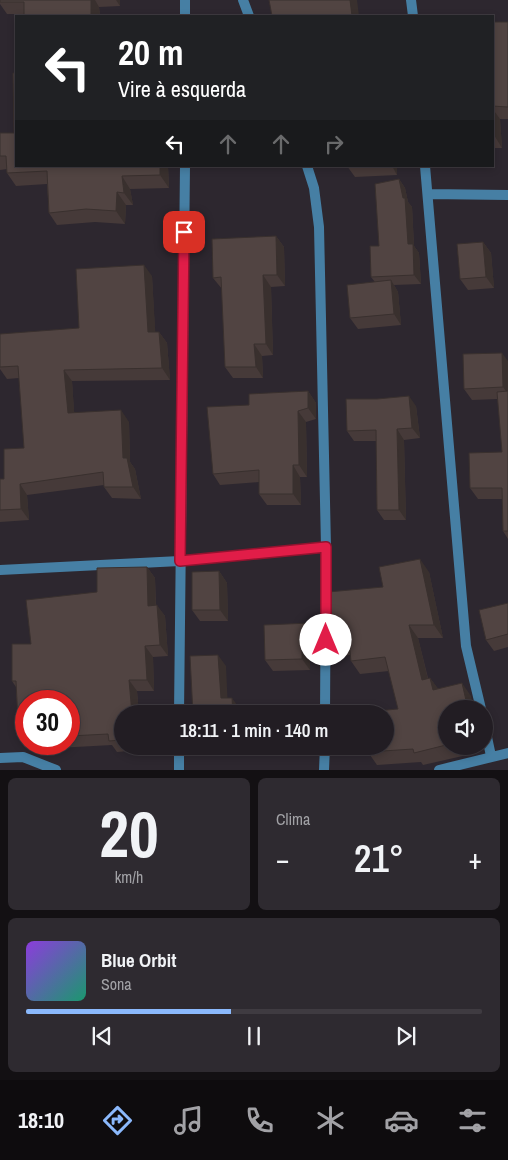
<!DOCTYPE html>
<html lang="pt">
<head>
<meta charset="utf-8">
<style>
  :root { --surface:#221d23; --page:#2e2a30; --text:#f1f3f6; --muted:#a2a2a6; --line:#3f3b41; --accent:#8bb9fc }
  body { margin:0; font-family:"Archivo Narrow",sans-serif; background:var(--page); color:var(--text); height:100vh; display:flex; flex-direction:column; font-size:19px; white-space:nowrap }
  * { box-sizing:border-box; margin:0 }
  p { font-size:16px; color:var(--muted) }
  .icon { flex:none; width:28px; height:28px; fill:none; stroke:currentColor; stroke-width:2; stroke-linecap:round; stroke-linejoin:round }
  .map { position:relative; height:770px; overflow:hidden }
  .sheet { display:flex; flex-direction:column; gap:8px; padding:8px; background:#131013; flex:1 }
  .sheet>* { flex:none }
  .hud { position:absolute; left:15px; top:15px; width:479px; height:152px; border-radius:0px; box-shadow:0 2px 8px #0003,0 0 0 1px var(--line); background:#202124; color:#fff; overflow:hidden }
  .controls { position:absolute; left:438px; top:700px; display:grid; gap:10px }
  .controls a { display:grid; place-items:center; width:55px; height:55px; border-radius:50%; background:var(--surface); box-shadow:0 2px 8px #0003,0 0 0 1px var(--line); font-size:25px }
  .speed { position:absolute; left:15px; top:690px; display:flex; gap:10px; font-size:25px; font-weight:700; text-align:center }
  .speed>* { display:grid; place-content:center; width:65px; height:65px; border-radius:50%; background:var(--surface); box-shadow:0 2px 8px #0003,0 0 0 1px var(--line); line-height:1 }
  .speed .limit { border:8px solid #d22; background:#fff; color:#111 }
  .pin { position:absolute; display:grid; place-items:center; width:42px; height:42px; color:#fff; margin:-21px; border-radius:10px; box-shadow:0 2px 8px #0006 }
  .me { position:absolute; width:55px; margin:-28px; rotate:0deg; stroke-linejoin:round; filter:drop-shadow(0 0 4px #0008) }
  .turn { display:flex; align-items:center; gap:18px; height:105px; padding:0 20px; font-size:22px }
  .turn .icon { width:65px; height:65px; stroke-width:2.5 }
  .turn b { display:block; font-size:35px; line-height:42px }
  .lanes { display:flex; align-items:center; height:48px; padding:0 20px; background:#0003; justify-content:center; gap:25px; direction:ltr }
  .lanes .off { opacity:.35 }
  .big { font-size:38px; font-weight:600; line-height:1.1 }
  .sheet .card { flex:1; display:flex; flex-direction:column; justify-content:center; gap:8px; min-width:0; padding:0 18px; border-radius:8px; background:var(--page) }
  .sheet .dial { align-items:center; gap:0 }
  .dial b { font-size:65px; line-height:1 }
  .song { display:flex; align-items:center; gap:15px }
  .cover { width:60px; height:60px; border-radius:8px; background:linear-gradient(135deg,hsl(270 70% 55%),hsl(160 70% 35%)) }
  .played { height:5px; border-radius:2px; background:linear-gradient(90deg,var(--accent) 45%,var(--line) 45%) }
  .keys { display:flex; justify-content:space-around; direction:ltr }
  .heat { display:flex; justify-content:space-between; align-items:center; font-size:28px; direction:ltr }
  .sheet .tiles { flex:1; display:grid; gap:8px; grid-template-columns:1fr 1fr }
  .card:last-child { grid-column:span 2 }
  .trip { position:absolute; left:114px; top:705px; width:280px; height:50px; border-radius:25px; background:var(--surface); box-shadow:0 2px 8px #0003,0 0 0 1px var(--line); font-weight:600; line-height:50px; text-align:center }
  .menu { display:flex; height:80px; justify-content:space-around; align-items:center; background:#0e0c0e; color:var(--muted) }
  .menu .icon { width:35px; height:35px }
  .menu .on { color:var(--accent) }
  .menu b { font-size:22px; color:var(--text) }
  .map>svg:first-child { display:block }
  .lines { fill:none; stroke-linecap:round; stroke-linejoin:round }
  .minor { stroke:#467fa4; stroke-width:10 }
  .wall { fill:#463a39 }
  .shaded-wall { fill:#39302e }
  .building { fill:#514442; stroke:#39302e }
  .route-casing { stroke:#92132f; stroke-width:12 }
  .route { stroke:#e11d48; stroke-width:9 }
</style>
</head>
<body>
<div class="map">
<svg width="508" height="770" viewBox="0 0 508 770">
  <rect width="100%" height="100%" fill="#2d272f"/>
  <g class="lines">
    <path class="minor" d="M243,0L249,16
      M411,0L413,16
      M185,16V0
      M307,166L314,188L319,227L326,547L325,714
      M425,166L466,646L481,709
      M428,194L508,195
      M0,570L180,561L326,547
      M179,714L185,166
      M484,723L491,756
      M0,758L23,757L56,770
      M179,770V746
      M324,770L325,746
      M439,770L508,753"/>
  </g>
  <path class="wall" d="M0,0H120V6L99,7L100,16H24V14H7L0,4Z
    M492,22H508V119H500L502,148H492Z
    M0,133L16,166H168L169,188L130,189L133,205H126L125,224L95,222L57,225L49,213L47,184L16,186L7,173V169L0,170Z
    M347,166H397V175L355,177Z
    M399,179L405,188L408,202L412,207L414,246L419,253L421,284L394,285L398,292L401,325L358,329L350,318L375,282L371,277Z
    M276,236L284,247L285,286L271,287L273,355L262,356L263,378H233L225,367L222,289L213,278Z
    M483,242L491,253L494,288L468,290L460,279Z
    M152,276L155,332H159L167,343L170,380L72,381L74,412L129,422L130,462L135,469L141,499L112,498L104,487V485L27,495L29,520L0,522V479H4L24,448L19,378L7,379L0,369V367L79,328Z
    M508,361V539L503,531L502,499H478L470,488L502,452L498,399L472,400L464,389Z
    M308,391L316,403V419L306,422L307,477H300L301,505H267L259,494V482L220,485L213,474L249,405Z
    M416,406L420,438L404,440L406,520H384L377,510L376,441H354L347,431Z
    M147,567L155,578L156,605L165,616L168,656L153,657L154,691H137L139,714H122V746H142V750L117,752L112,745L57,748L54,744H69V701H26V732L18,721L16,687L12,681L31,644L97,592Z
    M219,571L227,583L228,621H200L192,610Z
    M429,572L443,638H418L428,678H430L438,689L471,696L446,709V746H465L467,755L423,765L421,762L377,765L368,752L398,709L389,671L360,674L351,661L350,655L332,657L323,644L331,620L383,587Z
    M508,603V647L494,651L486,640Z
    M311,623L319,634L318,658L310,659V670L273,671L265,660Z"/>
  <path class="shaded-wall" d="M91,0H95L99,7L100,16H91Z
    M116,0H120V6Z
    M350,0H357L359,16H352Z
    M492,108L500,119L502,148L494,135Z
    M160,166H168L169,188L160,175Z
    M392,166H397V175Z
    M122,176L130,189L133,205L124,193Z
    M399,179L405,188L408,202L412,207L414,246L419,253L421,284L414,275L408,244L403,198Z
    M117,192L126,205L125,224L116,211Z
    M276,236L284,247L285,286L277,275Z
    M483,242L491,253L494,288L486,277Z
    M144,265L152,276L156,344L148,332Z
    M263,275L271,287L273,355L266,344Z
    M391,280L398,292L401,325L394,314Z
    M159,332L167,343L170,380L162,368Z
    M254,344L262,356L263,378L256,367Z
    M502,353L508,361V394L503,387Z
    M64,370L72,381L75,424L68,413Z
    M308,391L316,403V419L308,408Z
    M409,396L416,406L420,438L412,428Z
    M121,410L129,422L130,462L135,469L141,499L133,487L123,458Z
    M298,411L306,422L307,477L299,465Z
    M397,429L404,440L406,520L399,510Z
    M293,465L300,477L301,505L293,494Z
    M20,484L27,495L29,520L21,509Z
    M420,559L429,572L443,638L434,625Z
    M147,567L155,578L156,617L148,606Z
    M219,571L227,583L228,621L220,610Z
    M157,605L165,616L168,656L160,645Z
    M311,623L319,634L318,658L311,647Z
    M409,625L418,638L431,692L422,680Z
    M145,646L153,657L154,691L147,680Z
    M302,648L310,659V670L302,659Z
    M218,655L226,666L228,710L221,698Z
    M430,678L440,691L433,690Z
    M129,680L137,691L139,714H132Z
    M462,683L471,696L474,709H468Z
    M232,698L240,709V714H233Z
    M461,746H465L467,755Z"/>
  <path class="building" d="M0,0H91V16H24V2H0Z
    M269,0H350L352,16H272Z
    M492,22H508V107L492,106Z
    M13,73H16V166H160V175L122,176L124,193L117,192L116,211L86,209L49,213L47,171L7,173L6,156H0V133H14Z
    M399,179L403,198H405L408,244H413L414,275L371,277L370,246H379L375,184Z
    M276,236L277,275H263L266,344H254L256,367H225L221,277L213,278L212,239Z
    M483,242L486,277L460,279L457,244Z
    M144,265L148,332H159L162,368L64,370L68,413L121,410L123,458H127L133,487H104L103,472L20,484L21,509L0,510V479H4V449L24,448L18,366L0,367V334L79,328L76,269Z
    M391,280L394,314L350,318L347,285Z
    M502,353L503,387L464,389L463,354Z
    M308,391V408L298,411L299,465H293V494H259V470L213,474L207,407L249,405V394Z
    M508,391V531H503L502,488H470L469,453L502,452L497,392Z
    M409,396L412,428L397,429L399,510H377L376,430L347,431L346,399H377Z
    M420,559L434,625H409L422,680L430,678L433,690L462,683L468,709H446V745L414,753L413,749L368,752L367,746H385V714H365V712L398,709L385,657L351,661L349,642L323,644V621L331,620L328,592L383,587L379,567Z
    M147,567L148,606L157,605L160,645L145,646L147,680H129L132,714H122V740L109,741L108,734L69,736V701H26V721H18L16,681H12V644H31L26,600L97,592V568Z
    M219,571L220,610H192V572Z
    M508,603V634L486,640L479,610Z
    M311,623V647L302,648V659L265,660L264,625Z
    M218,655L221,698H232L233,714H193L190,656Z"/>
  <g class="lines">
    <defs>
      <path id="route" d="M184,232L180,561L326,547V640"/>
    </defs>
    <use href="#route" class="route-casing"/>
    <use href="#route" class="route"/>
  </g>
</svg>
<div class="controls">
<a><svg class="icon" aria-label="sound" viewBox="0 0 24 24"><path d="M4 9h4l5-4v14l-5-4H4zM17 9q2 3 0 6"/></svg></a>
</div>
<div class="speed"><div class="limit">30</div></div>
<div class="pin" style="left:184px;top:232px;background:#d93025"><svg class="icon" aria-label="arrive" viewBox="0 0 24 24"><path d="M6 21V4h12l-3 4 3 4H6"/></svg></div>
<svg class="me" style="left:326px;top:640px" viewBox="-20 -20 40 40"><circle r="19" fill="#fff"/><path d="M0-13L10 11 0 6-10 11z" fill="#e11d48"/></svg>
<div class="trip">18:11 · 1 min · 140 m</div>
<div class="hud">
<div class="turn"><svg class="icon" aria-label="left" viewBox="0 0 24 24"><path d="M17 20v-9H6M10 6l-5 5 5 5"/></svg><div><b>20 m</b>Vire à esquerda</div></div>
<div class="lanes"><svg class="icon" aria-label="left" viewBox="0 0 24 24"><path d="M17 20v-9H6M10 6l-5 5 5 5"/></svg><svg class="icon off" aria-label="ahead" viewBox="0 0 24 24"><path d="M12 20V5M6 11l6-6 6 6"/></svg><svg class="icon off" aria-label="ahead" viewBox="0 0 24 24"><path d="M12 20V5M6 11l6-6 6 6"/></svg><svg class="icon off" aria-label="right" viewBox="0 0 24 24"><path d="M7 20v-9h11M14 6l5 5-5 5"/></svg></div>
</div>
</div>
<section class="sheet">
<div class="tiles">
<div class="card dial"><b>20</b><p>km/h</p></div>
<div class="card"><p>Clima</p>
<div class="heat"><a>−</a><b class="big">21°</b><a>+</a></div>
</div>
<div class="card">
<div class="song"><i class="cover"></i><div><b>Blue Orbit</b><p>Sona</p></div></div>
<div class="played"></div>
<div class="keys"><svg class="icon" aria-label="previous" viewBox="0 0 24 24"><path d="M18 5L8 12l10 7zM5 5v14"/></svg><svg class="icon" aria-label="pause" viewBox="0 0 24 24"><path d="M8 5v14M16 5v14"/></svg><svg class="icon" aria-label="next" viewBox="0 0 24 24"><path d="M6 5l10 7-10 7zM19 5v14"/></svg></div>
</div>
</div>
</section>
<nav class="menu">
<b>18:10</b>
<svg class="icon on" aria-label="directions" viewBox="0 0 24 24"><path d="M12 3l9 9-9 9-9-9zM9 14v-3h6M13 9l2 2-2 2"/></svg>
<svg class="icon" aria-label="music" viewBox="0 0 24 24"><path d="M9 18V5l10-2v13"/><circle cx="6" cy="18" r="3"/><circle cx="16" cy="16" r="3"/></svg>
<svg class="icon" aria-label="phone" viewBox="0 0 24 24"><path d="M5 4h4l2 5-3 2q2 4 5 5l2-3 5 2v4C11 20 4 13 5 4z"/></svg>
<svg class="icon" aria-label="climate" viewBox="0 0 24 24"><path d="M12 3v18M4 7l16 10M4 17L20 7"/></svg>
<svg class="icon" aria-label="car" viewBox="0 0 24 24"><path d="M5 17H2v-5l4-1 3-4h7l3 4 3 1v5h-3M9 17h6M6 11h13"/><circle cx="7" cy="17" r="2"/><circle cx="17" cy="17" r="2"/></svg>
<svg class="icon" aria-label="filters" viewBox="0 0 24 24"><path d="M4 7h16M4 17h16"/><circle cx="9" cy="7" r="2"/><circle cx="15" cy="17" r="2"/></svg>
</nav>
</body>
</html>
